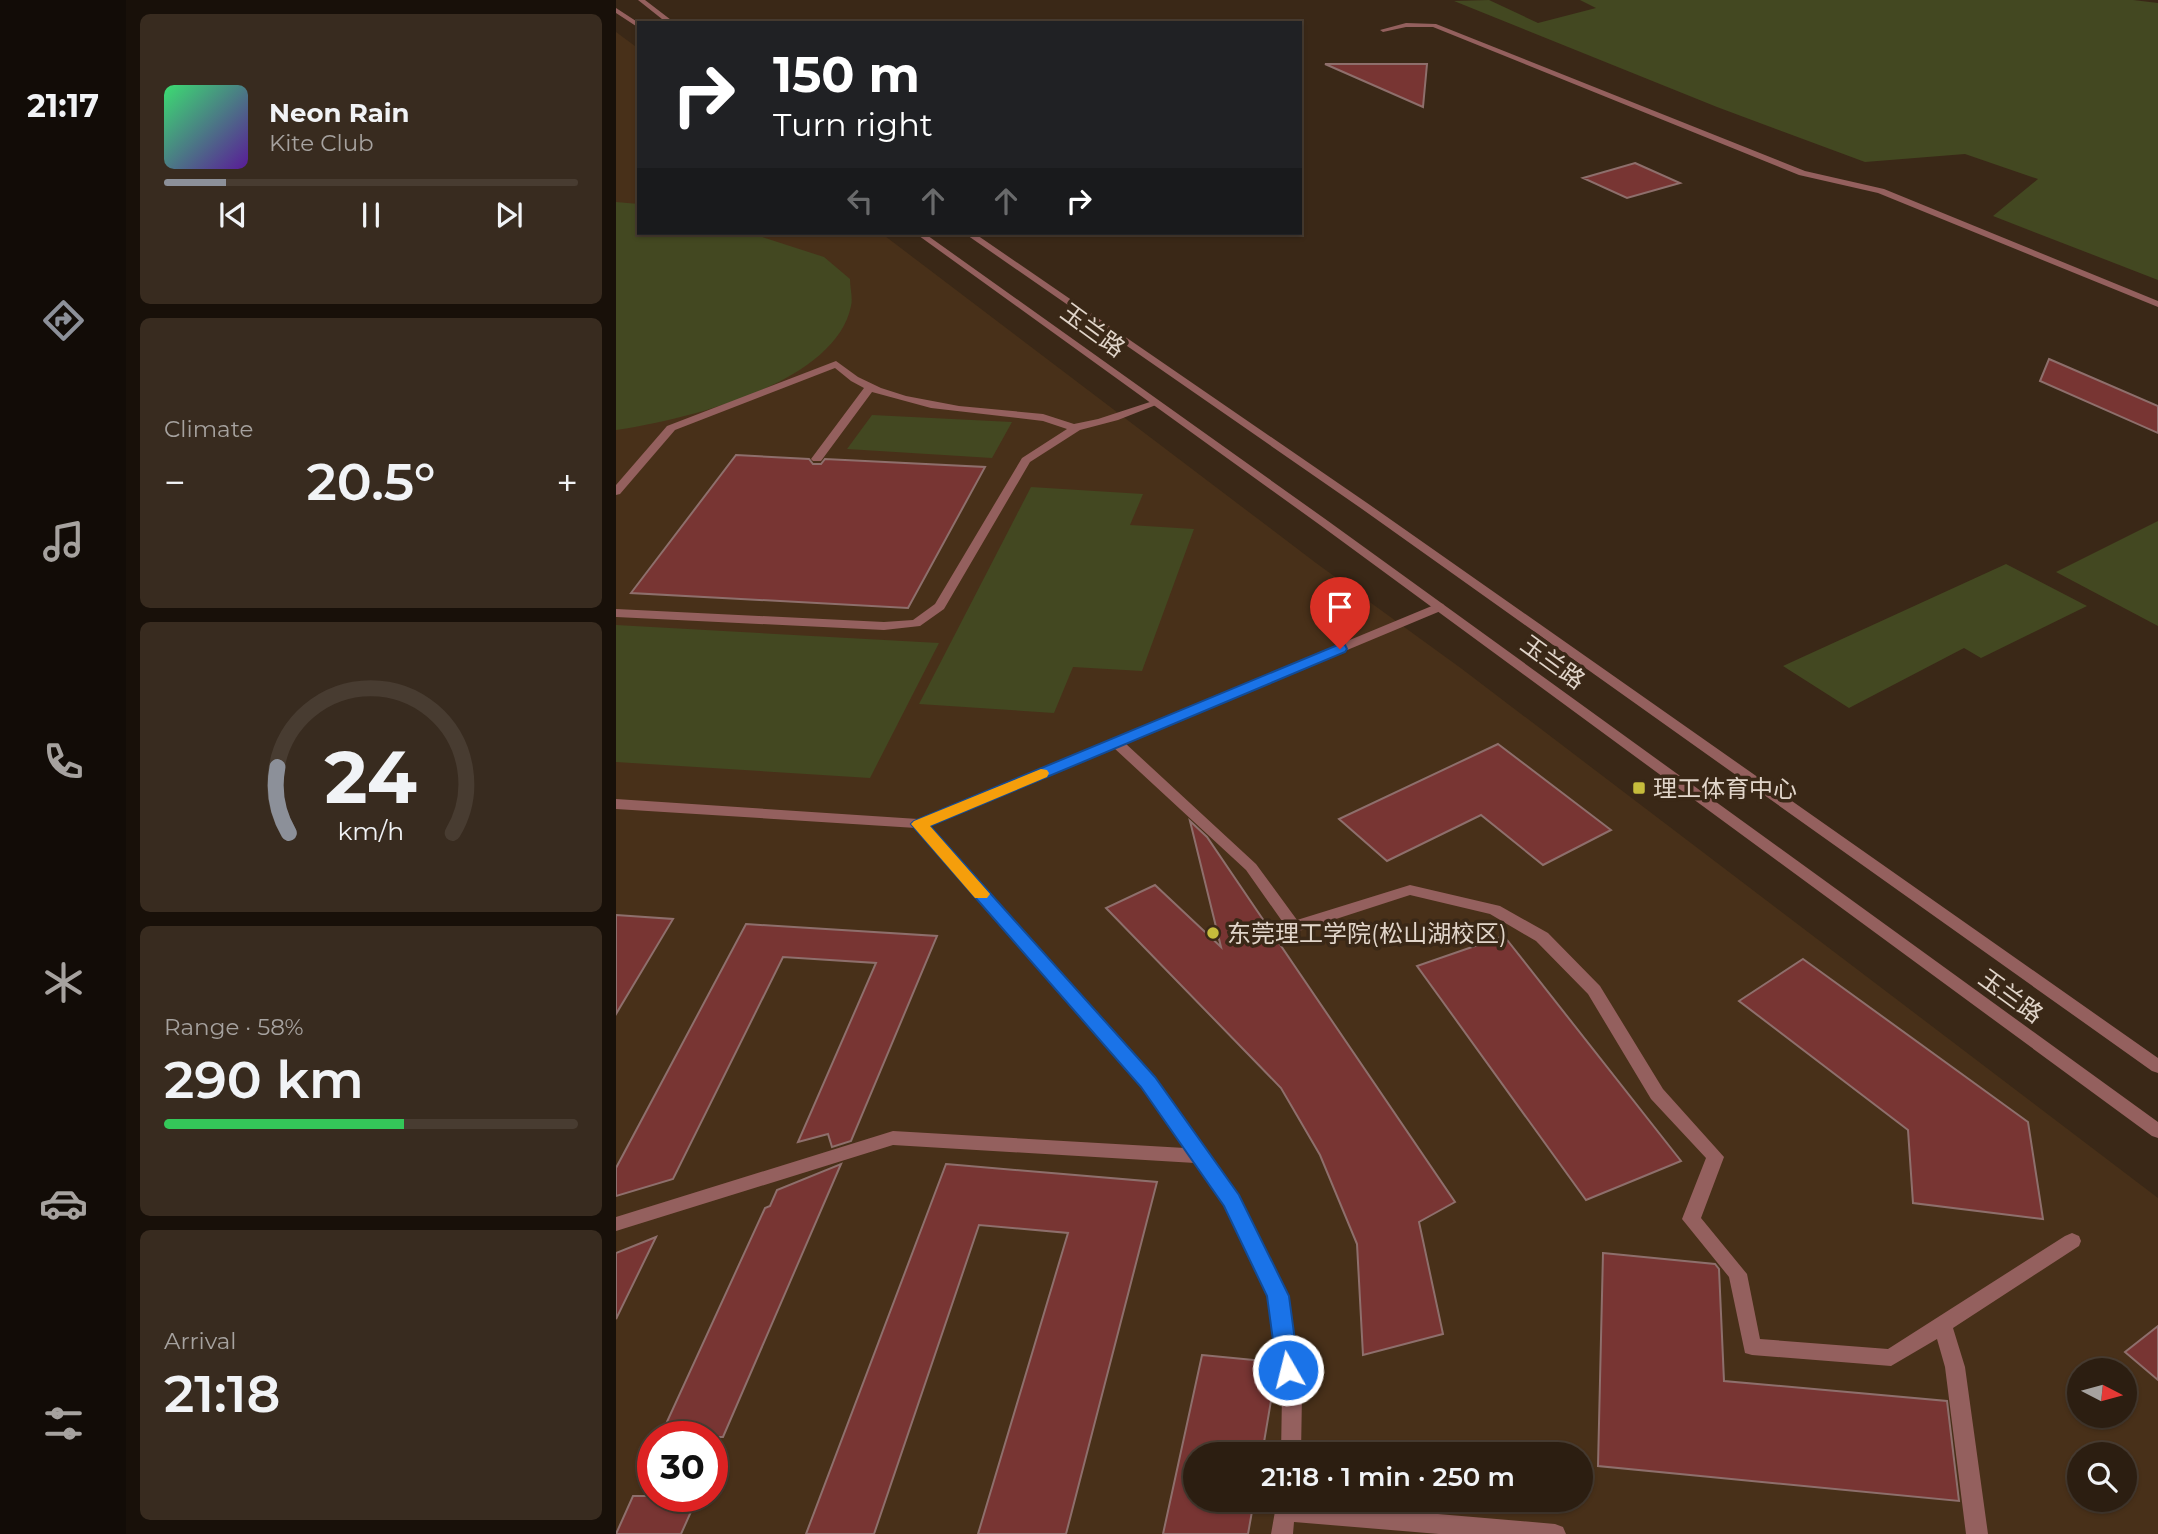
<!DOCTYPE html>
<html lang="en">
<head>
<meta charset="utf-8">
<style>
  :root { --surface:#2c1e11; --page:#382b1f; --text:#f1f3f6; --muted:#a6a29f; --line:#483c31; --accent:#8c9099 }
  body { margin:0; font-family:Montserrat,"Noto Sans SC",sans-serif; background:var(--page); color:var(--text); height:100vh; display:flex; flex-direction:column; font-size:26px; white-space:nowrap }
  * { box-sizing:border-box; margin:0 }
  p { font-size:23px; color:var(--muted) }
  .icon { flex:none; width:38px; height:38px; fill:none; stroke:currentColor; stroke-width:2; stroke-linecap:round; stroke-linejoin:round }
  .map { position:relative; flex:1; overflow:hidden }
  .panel { display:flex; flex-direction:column; gap:14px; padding:14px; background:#181009; width:490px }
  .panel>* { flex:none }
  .banner { position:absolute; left:21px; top:21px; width:665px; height:214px; border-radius:0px; box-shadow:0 2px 5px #0004,0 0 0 2px var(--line); background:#202124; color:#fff; overflow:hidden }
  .needle { width:46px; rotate:96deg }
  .buttons { position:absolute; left:1451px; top:1358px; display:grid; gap:14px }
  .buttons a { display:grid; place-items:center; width:70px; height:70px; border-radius:50%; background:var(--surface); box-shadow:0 2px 5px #0004,0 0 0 2px var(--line); font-size:35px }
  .speed { position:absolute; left:21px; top:1421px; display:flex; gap:14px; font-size:35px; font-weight:700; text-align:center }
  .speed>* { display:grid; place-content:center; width:91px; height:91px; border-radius:50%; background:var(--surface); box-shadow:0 2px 5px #0004,0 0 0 2px var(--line); line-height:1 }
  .speed .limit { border:10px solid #d22; background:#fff; color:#111 }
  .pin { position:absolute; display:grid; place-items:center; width:60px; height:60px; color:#fff; margin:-72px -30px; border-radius:50% 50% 50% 0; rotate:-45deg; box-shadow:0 0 7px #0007 }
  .pin .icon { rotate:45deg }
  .me { position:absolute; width:77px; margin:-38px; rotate:352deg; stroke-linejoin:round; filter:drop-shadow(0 0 5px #0008) }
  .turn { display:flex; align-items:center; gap:24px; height:147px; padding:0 21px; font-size:32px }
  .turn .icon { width:91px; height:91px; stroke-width:2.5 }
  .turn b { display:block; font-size:49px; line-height:60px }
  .lanes { display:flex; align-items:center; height:66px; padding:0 21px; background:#0003; justify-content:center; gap:35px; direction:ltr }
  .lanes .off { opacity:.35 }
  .big { font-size:52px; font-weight:600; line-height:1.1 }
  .panel .card { flex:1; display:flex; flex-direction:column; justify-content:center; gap:10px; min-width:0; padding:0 24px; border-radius:10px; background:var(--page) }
  .panel .dial { align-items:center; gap:0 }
  .dial svg { height:182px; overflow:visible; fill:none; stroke:var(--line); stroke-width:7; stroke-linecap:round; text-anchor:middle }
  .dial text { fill:var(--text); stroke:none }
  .song { display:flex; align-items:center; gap:21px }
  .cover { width:84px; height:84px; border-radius:10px; background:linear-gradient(135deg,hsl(140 70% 55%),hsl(270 70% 35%)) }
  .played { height:7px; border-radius:4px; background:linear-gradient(90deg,var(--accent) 15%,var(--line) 15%) }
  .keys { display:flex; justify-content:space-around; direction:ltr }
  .heat { display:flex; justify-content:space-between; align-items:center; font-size:38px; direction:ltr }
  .charge { height:10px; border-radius:5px; background:linear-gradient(90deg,#34c759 58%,var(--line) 0) }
  .trip { position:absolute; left:567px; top:1442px; width:410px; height:70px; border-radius:35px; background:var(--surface); box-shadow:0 2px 5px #0004,0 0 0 2px var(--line); font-weight:600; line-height:70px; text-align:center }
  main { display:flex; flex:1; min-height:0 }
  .tab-bar { display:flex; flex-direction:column; width:126px; justify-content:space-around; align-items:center; background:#120c07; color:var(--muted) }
  .tab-bar .icon { width:49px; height:49px }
  .tab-bar .on { color:var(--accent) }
  .tab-bar b { font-size:32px; color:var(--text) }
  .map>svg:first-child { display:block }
  .built { fill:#483019; fill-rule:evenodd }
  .green { fill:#434821 }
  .building { fill:#783533; stroke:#8e6f6c; stroke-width:2 }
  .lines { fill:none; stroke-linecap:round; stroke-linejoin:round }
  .minor { fill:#94605e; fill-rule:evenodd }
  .tertiary { fill:#94605e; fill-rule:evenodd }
  .route { fill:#1a73e8; stroke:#114b97; stroke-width:2 }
  .slow { fill:#f59e0b }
  .poi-dot { fill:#c6bc3c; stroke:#3a2817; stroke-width:2.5 }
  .labels { text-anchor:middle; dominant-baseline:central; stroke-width:7; stroke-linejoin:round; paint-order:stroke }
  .street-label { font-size:24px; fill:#e1d5ca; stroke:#3a2817 }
  .poi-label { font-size:24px; fill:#e1d5ca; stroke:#3a2817; text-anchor:start }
</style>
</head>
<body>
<main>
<nav class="tab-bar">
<b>21:17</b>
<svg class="icon on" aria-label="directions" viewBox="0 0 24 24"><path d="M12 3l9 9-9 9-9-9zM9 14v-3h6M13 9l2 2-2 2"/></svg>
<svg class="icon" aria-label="music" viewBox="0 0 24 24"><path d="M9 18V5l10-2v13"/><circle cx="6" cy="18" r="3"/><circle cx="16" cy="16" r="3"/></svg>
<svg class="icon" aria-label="phone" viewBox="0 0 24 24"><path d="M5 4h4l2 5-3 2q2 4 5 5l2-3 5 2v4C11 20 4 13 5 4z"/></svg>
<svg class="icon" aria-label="climate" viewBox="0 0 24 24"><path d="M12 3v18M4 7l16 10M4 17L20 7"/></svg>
<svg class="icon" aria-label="car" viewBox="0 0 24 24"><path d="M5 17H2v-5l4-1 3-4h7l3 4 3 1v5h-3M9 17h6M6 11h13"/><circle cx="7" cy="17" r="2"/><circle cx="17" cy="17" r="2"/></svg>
<svg class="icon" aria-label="filters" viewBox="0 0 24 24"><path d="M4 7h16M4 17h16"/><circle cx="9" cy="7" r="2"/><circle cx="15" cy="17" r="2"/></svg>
</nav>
<section class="panel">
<div class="card">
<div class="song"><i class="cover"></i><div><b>Neon Rain</b><p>Kite Club</p></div></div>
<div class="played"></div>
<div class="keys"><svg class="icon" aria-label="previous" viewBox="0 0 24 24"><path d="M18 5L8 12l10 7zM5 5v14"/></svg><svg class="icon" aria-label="pause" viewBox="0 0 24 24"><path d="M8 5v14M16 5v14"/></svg><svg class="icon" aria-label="next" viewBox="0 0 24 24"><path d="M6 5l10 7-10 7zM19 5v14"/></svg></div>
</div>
<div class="card"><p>Climate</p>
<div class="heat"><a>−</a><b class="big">20.5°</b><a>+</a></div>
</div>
<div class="card dial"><svg viewBox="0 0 100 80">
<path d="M14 69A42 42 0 1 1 86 69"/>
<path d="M14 69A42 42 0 0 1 9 40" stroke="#8c9099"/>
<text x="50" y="56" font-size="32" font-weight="700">24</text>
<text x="50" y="72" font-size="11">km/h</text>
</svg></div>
<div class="card"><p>Range · 58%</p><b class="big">290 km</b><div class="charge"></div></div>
<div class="card"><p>Arrival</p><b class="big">21:18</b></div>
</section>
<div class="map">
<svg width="1542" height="1534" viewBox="0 0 1542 1534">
  <rect width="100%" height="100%" fill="#3a2817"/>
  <path class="built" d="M0,32L23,49V233H265L700,563L846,669L1542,1198V1534H0ZM1463,1370H1508V1416H1463ZM37,1437H96V1496H37ZM579,1454H964V1500H579ZM1463,1454H1508V1500H1463Z"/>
  <path class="green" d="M873,0L922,23L980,8L964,0H1517L1542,3V280L1377,216L1422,179L1349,154L1249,162L1101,107L838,1Z
    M0,202L23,204V233H134L208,257L234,279C234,288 237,298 235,306C219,385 67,420 0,430Z
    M256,415L396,422L376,458L231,449Z
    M415,487L527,494L514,525L578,529L526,671L457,667L438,713L303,704Z
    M1542,521V626L1440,572Z
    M1390,564L1471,606L1365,658L1348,648L1233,708L1167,666Z
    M0,625L323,643L254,778L0,762Z"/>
  <path class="building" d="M709,64H811L807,107Z
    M1019,163L1064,183L1011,198L967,178Z
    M1433,359L1542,406V433L1424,381Z
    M120,455L193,459L197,464H205L209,459L369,467L292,608L15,593Z
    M882,744L995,830L927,865L865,815L771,861L723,819Z
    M574,821L591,837L839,1202L803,1222L827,1334L747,1355L741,1244L704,1155L665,1088L490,908L539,885L605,947Z
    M0,915L57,919L0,1014Z
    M130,924L321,936L235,1141L216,1147L212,1134L182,1142L260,963L167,957L57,1179L0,1196V1168Z
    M888,936L1065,1161L970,1200L801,966Z
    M1187,959L1412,1122L1427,1219L1297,1203L1292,1130L1123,1001Z
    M225,1164L107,1437H44L149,1208L154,1206L161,1190Z
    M330,1164L541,1182L450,1534H362L452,1233L363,1225L258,1534H190Z
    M40,1237L0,1319V1253Z
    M987,1253L1099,1264L1103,1269L1108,1381L1331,1401L1343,1501L982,1466Z
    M1542,1326V1380L1509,1352Z
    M586,1355L659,1362L660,1371L646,1454H579V1500H638L632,1534H547Z
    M17,1496H82L65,1534H0Z"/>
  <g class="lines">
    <path class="minor" d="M790,23L820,24L1189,171L1268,189L1542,301V307L1262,193L1183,175L817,27H790L767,32L764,30Z
      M220,361L242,377L265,388L290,396L343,406L427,414L458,424L482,419L540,400L545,403L502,420L464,430L414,462L328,609L304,626L268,630L0,617V609L268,622L297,620L319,604L406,458L451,429L427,421L315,408L256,392L205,461H197L195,459L248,388L235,381L219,368L59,430L4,494L0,495V485L51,426Z
      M823,603L827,604L829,607L827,610L509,743L640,864L681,920L794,885L884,906L932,933L984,986L1047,1089L1108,1157L1085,1218L1131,1274L1144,1339L1272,1349L1449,1236L1456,1233L1463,1236L1465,1241L1463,1246L1337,1328L1349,1367L1372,1534H1350L1329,1367L1321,1339L1275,1366L1136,1355L1129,1353L1113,1277L1066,1219L1090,1158L1035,1099L972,994L920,941L874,914L794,895L683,931H673L630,870L498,748L313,825L538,1077L622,1196L672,1296L686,1394L685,1454H665L666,1394L652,1296L609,1205L579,1163L277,1145L0,1231V1217L277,1131L569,1148L526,1087L300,828L0,809V799L302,819Z
      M661,1500H681V1502L939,1524L947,1527L950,1534H823L678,1522L677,1534H655Z"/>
    <path class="tertiary" d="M22,0H29L59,23H51Z
      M0,8L23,23V28L0,13Z
      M299,233H308L712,521L1542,1122V1138L1536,1136L704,525Z
      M348,233H358L754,505L1542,1058V1073L1536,1071L746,509Z"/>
  </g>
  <path class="route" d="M724,644L729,645L731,649L729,652L314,826L539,1077L623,1195L673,1296L683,1370L680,1376L672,1379L664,1376L661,1370L651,1296L608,1206L525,1087L295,824L298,821Z"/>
  <path class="slow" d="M425,769L431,770L433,773L431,777L314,826L374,894L371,898H359L295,824L298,821Z"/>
  <g class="poi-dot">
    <rect x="1016" y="781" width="14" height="14" rx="3.5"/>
    <circle cx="597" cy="933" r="7"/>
  </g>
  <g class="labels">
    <g class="street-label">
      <text transform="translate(477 330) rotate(36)">玉兰路</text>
      <text transform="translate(937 662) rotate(36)">玉兰路</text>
      <text transform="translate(1395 996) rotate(36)">玉兰路</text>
    </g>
    <g class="poi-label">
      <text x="1037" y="788">理工体育中心</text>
      <text x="611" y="933">东莞理工学院(松山湖校区)</text>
    </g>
  </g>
</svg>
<div class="buttons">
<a><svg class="needle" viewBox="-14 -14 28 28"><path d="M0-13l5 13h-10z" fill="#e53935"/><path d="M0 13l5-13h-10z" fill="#a6a29f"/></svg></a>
<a><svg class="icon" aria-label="search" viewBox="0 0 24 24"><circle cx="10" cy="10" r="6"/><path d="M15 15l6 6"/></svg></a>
</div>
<div class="speed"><div class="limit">30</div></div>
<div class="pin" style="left:724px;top:649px;background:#d93025"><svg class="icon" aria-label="arrive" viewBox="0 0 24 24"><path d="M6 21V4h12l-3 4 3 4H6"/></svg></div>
<svg class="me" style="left:672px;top:1370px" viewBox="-20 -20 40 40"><circle r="17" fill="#1a73e8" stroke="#fff" stroke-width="3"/><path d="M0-11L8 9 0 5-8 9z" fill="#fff"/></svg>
<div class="trip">21:18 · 1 min · 250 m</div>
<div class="banner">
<div class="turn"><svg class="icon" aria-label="right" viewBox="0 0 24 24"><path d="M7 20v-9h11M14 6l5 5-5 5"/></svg><div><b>150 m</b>Turn right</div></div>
<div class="lanes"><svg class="icon off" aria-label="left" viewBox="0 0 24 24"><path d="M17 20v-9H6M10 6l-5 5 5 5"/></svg><svg class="icon off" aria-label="ahead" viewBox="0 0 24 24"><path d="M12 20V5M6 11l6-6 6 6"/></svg><svg class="icon off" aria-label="ahead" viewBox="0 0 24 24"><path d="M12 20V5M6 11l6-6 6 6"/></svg><svg class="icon" aria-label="right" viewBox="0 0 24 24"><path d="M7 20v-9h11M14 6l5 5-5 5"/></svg></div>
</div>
</div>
</main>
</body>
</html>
